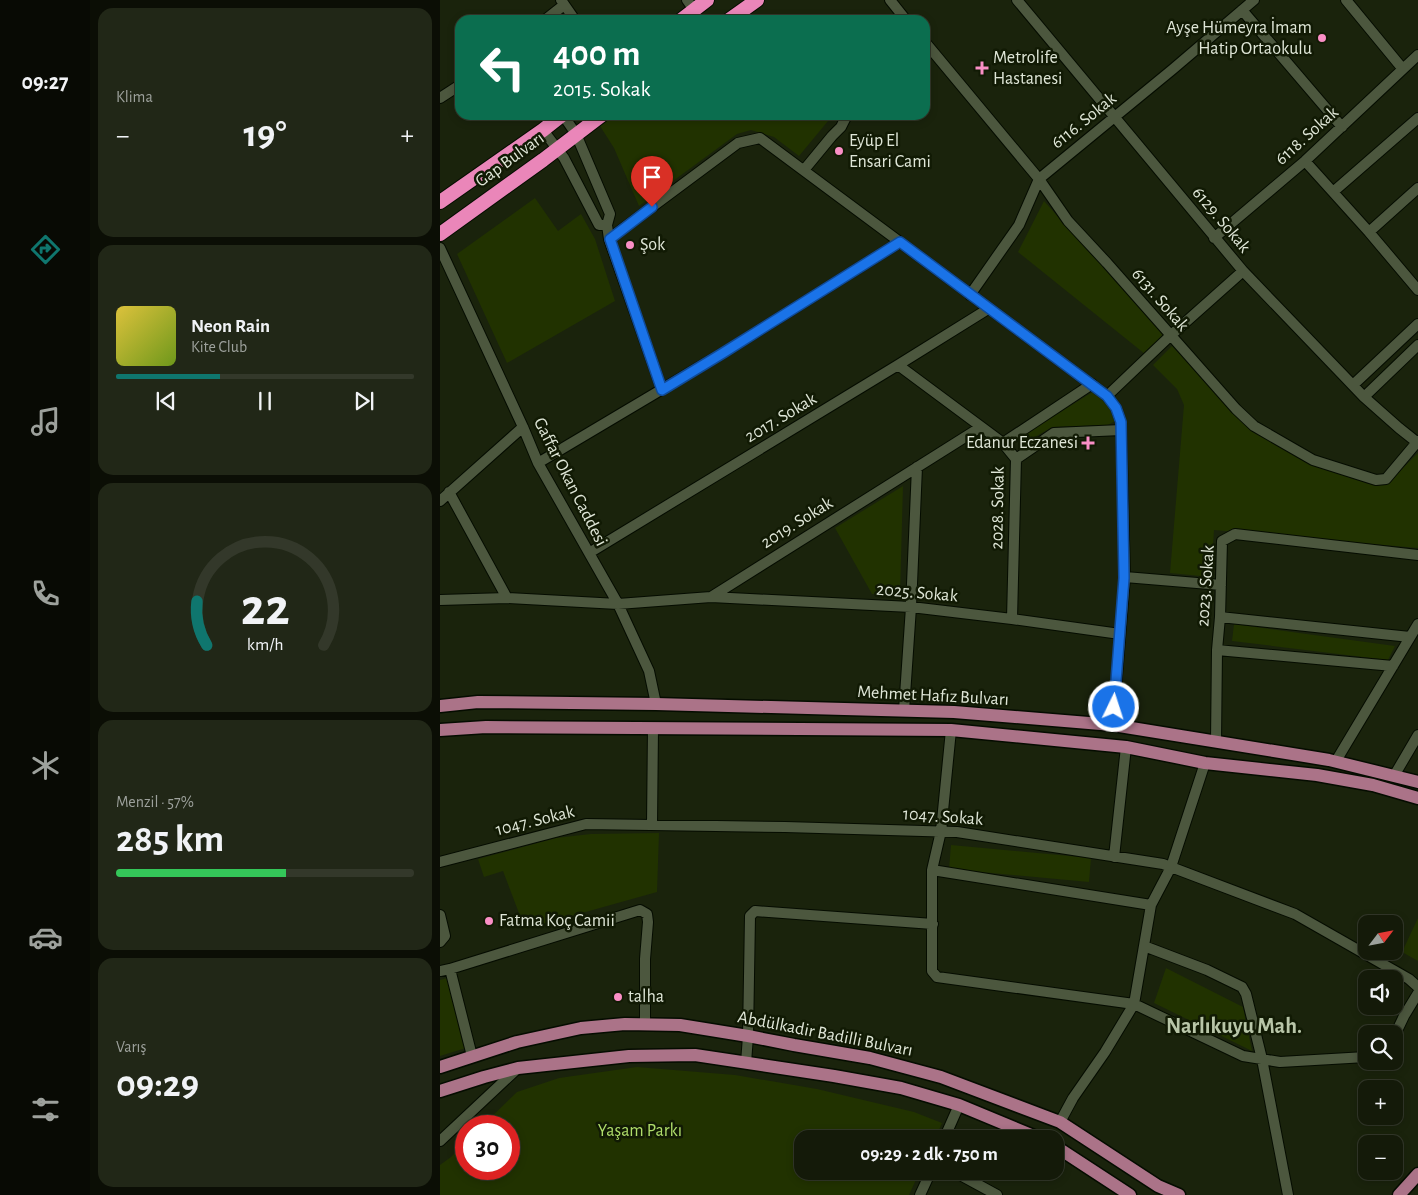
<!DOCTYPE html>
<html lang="tr">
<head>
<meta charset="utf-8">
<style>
  :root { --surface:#141a09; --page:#212717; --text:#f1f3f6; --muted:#9da19c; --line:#33382a; --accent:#0f766e }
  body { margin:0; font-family:"Alegreya Sans",sans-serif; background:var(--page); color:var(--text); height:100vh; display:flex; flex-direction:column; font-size:19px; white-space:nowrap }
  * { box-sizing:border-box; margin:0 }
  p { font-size:16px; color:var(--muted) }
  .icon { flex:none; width:28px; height:28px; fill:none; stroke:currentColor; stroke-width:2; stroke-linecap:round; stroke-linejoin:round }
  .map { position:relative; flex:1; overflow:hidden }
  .panel { display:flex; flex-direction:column; gap:8px; padding:8px; background:#0b0e05; width:350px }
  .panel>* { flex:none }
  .hud { position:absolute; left:15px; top:15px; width:475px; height:105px; border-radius:15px; box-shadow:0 2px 8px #0003,0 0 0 1px var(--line); background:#0b6e4f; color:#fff; overflow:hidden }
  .needle { width:32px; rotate:58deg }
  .fabs { position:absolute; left:918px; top:915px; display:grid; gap:10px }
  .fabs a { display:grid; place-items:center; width:45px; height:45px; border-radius:10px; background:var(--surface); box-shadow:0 2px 8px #0003,0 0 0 1px var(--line); font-size:25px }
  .speed { position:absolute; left:15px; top:1115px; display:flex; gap:10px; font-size:25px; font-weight:700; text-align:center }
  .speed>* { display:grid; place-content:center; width:65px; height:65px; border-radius:50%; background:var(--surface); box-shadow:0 2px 8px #0003,0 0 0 1px var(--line); line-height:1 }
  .speed .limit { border:8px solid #d22; background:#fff; color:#111 }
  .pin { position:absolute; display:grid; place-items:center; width:42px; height:42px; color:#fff; margin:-51px -21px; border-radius:50% 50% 50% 0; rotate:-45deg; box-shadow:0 0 5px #0007 }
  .pin .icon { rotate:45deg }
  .me { position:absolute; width:55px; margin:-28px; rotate:4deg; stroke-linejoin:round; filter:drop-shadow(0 0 4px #0008) }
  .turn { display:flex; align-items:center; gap:18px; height:105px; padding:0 15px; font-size:22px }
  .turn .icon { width:65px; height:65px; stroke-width:2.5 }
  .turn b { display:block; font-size:35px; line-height:42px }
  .big { font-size:38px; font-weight:600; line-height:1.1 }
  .panel .widget { flex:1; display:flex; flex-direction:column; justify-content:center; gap:8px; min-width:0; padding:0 18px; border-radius:15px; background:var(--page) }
  .panel .dial { align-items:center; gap:0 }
  .dial svg { height:130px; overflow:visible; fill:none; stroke:var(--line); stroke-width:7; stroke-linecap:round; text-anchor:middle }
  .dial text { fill:var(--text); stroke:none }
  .song { display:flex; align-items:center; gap:15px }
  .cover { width:60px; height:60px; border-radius:8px; background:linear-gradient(135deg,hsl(50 70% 55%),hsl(80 70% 35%)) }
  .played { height:5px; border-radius:2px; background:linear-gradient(90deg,var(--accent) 35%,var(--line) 35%) }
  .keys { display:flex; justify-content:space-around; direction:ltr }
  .heat { display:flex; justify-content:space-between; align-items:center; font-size:28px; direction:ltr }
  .charge { height:8px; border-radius:4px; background:linear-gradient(90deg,#34c759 57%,var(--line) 0) }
  .trip { position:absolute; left:354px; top:1130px; width:270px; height:50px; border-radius:15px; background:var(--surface); box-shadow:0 2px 8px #0003,0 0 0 1px var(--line); font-weight:600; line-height:50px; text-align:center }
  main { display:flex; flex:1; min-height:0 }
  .tab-bar { display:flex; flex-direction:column; width:90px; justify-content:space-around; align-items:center; background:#080a04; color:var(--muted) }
  .tab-bar .icon { width:35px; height:35px }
  .tab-bar .on { color:var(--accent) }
  .tab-bar b { font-size:22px; color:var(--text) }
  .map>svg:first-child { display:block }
  .green { fill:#213200 }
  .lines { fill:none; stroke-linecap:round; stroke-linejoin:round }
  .minor-casing { stroke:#050c00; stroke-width:12 }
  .major-casing { stroke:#050c00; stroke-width:15 }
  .highway-casing { stroke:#050c00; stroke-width:16 }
  .minor { stroke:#4c573e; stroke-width:10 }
  .major { stroke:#ab7388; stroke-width:12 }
  .highway { stroke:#ea86b9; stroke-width:14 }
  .route-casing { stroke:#114b97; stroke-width:12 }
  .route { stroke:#1a73e8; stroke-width:9 }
  .poi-dot { fill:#fa8fc6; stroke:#111a04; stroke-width:2 }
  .labels { text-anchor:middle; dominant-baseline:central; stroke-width:5; stroke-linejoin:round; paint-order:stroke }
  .poi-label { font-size:18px; fill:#dfe6d7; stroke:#111a04; text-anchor:start }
  .street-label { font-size:18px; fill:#dfe6d7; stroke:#111a04 }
  .park-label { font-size:18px; fill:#afdd6a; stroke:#111a04 }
  .district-label { font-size:22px; font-weight:bold; fill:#b8c5a8; stroke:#111a04 }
</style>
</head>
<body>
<main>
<nav class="tab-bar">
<b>09:27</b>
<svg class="icon on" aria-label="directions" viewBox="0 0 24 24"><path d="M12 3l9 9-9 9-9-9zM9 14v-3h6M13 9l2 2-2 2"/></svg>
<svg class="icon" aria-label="music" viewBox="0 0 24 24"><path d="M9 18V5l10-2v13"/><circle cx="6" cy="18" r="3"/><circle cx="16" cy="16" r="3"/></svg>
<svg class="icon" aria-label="phone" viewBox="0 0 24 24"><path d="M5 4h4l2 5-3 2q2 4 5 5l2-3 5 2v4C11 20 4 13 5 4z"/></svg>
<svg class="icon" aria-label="climate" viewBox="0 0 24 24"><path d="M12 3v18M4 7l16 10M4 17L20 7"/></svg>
<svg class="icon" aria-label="car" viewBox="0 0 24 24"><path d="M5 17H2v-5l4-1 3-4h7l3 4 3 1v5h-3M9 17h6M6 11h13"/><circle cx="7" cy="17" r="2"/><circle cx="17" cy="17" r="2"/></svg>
<svg class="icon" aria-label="filters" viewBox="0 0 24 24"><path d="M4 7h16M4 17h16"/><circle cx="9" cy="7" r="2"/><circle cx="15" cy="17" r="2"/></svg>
</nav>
<section class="panel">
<div class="widget"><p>Klima</p>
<div class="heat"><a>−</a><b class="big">19°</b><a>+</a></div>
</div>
<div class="widget">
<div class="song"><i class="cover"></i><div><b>Neon Rain</b><p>Kite Club</p></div></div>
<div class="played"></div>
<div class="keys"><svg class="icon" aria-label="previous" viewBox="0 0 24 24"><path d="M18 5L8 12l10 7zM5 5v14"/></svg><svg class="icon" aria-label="pause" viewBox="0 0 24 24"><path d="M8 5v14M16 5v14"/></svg><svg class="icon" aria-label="next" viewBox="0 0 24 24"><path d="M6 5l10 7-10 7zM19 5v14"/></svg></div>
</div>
<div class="widget dial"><svg viewBox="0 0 100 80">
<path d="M14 69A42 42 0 1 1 86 69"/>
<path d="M14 69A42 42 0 0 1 8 42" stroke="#0f766e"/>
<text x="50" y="56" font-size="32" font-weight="700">22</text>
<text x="50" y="72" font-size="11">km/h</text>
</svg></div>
<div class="widget"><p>Menzil · 57%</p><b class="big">285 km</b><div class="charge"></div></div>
<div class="widget"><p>Varış</p><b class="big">09:29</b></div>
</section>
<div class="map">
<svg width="978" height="1195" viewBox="0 0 978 1195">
  <rect width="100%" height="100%" fill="#1a230c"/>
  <path class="green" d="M175,115H393L359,156L334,137L311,130L297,134L199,206L174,148L160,126Z
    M95,198L118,231L141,214L155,239L175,301L67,363L17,254Z
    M604,201L724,335L705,354L578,252Z
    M732,346L812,428L869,463L929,484L946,485L978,453V548L774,530L771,577L730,573L744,405L737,389L713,365Z
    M654,391L672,410L675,421L668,425L612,427L585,443L582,441L581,437Z
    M463,486L460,595L432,594L395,528Z
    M794,624L955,646L948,660L792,641Z
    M219,833L217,892L85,929L63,871L44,877L38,859L116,838L151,834Z
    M511,845L651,858L649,882L509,869Z
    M978,918V961L962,952Z
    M726,968L803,1007L812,1051L714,1003Z
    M7,978L26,1048L0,1056V980Z
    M197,1067L295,1075L377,1089L474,1112L502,1123L495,1139H362V1171H480L469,1195H0V1165L11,1157L26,1142V1169H69V1126H42L77,1092L119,1078Z"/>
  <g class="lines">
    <defs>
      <path id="minor" d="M121,0L135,20
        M247,0L254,10
        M450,0L466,20
        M577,0L803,271L902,374L924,397L959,428L978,443
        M906,0L962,68
        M802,10L902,127
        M105,20L124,5
        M485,42L599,179L628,221L667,263L796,409L814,426L873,460L936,480L946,479L978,441
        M0,98L20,85
        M123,115L136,134L170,214L167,225
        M103,130L124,158L159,225H167L169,239L222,390
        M865,161L929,232L978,290
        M364,170L392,136L401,127L407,115
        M893,192L978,118
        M929,232L978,188
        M774,238L865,161L978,55
        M169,239L298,143L320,138L667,396L676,408L681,422L685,577L673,725
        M0,248L83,427L98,463L178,604L209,671L216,704
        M530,295L579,225L599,179L733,69L814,0
        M458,365L563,443L576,459L572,619
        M913,385L978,324
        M667,396L730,336L803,271
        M924,397L978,345
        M563,443L652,384
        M576,459L614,433L681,430
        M98,463L283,353L460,242
        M9,492L67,598
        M0,501L83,427
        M149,553L458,365L548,309
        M685,577L781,585
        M271,597L471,607L572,619L680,634
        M0,600L67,598L178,604L271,597L541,427
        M780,617L970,637
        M777,650L953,666
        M464,710L471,607L477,467
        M511,730L501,831L492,870L711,905
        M776,741L777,650L780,617L782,541L795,534L978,555
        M896,761L978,624
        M954,776L978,735
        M212,825L213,728
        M674,857L686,747
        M0,862L146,824L345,827L517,832L723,864L855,914L969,979L978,987
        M492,870V971L497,977L694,1004L803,1056L840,1062L926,1057
        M0,915L5,936L0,942
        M704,946L767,970L802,987L806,994L822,1059L848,1195
        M10,969L32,1056
        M0,971L10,969L200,910L207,914L208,922L205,959V1025
        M954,1037L964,1016L978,993
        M306,1063L308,1036L310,916L315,911L493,924
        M620,1122L633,1098L665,1052L694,1004L711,905L731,867L765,763
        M504,1139L519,1105
        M0,1141L78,1068
        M513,1171L557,1195
        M480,1195L491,1171"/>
      <path id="major" d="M0,706L38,702L216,704L514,712L673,725L889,760L978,782
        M0,730L46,727L511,730L686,747L765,763L877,775L933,785L978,798
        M0,1067L77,1042L141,1028L185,1024L240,1025L308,1036L354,1045L430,1058L501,1077L620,1122L718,1186L739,1195
        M0,1091L44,1077L78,1068L189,1056L255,1055L394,1076L461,1088L519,1105L601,1139
        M615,1146L690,1195
        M959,1195L978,1174"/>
      <path id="highway" d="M241,20L267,0
        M289,20L317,0
        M0,202L103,130L122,115
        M0,234L103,160L162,115"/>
    </defs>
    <use href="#minor" class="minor-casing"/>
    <use href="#major" class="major-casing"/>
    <use href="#highway" class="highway-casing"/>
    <use href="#minor" class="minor"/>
    <use href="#major" class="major"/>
    <use href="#highway" class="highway"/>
  </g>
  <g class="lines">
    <defs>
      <path id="route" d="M212,207L170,239L222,390L283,353L460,242L667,396L676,408L681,422L684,578L674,707"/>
    </defs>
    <use href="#route" class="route-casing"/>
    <use href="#route" class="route"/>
  </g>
  <g class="poi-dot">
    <circle cx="882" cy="38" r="5"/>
    <path d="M539.5 60.5h5v5h5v5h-5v5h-5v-5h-5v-5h5z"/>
    <circle cx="399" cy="151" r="5"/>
    <circle cx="190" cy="245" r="5"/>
    <path d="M645.5 435.5h5v5h5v5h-5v5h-5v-5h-5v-5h5z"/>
    <circle cx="49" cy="921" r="5"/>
    <circle cx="178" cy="997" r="5"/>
  </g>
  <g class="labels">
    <g class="poi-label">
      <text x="872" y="28" text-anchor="end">Ayşe Hümeyra İmam<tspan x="872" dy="21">Hatip Ortaokulu</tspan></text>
      <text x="553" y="58">Metrolife<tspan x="553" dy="21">Hastanesi</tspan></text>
      <text x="409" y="141">Eyüp El<tspan x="409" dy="21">Ensari Cami</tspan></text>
      <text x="200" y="245">Şok</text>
      <text x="638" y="443" text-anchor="end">Edanur Eczanesi</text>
      <text x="59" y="921">Fatma Koç Camii</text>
      <text x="188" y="997">talha</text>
    </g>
    <g class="street-label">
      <text transform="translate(644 121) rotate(-39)">6116. Sokak</text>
      <text transform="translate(867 136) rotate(-42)">6118. Sokak</text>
      <text transform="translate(70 160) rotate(-36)">Gap Bulvarı</text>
      <text transform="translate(781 220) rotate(50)">6129. Sokak</text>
      <text transform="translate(720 300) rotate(49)">6131. Sokak</text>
      <text transform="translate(341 418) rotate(-31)">2017. Sokak</text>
      <text transform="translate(130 482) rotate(63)">Gaffar Okan Caddesi</text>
      <text transform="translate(558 508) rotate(-89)">2028. Sokak</text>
      <text transform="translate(357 523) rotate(-32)">2019. Sokak</text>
      <text transform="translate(766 586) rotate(-86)">2023. Sokak</text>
      <text transform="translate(477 593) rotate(5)">2025. Sokak</text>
      <text transform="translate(493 696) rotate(3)">Mehmet Hafız Bulvarı</text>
      <text transform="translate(503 817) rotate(4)">1047. Sokak</text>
      <text transform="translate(95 821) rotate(-14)">1047. Sokak</text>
      <text transform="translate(385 1034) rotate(11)">Abdülkadir Badilli Bulvarı</text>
    </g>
    <g class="park-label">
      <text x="200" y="1131">Yaşam Parkı</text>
    </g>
    <g class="district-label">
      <text x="794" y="1026">Narlıkuyu Mah.</text>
    </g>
  </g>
</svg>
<div class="fabs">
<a><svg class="needle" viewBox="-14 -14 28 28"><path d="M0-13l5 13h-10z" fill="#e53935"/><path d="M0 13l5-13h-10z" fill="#9da19c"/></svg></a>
<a><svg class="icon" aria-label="sound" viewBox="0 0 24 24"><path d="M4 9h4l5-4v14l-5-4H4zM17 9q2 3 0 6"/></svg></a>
<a><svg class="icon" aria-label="search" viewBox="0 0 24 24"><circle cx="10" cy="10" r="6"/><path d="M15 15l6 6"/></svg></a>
<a>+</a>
<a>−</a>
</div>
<div class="speed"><div class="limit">30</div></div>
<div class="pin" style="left:212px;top:207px;background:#d93025"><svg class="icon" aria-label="arrive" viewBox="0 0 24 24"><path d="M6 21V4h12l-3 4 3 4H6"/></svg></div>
<svg class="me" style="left:674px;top:707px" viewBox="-20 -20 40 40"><circle r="17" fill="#1a73e8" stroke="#fff" stroke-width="3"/><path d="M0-11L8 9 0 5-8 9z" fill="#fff"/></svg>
<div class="trip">09:29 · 2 dk · 750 m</div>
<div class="hud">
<div class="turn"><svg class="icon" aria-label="left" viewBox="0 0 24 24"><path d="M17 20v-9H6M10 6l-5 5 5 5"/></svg><div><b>400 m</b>2015. Sokak</div></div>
</div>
</div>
</main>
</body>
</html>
